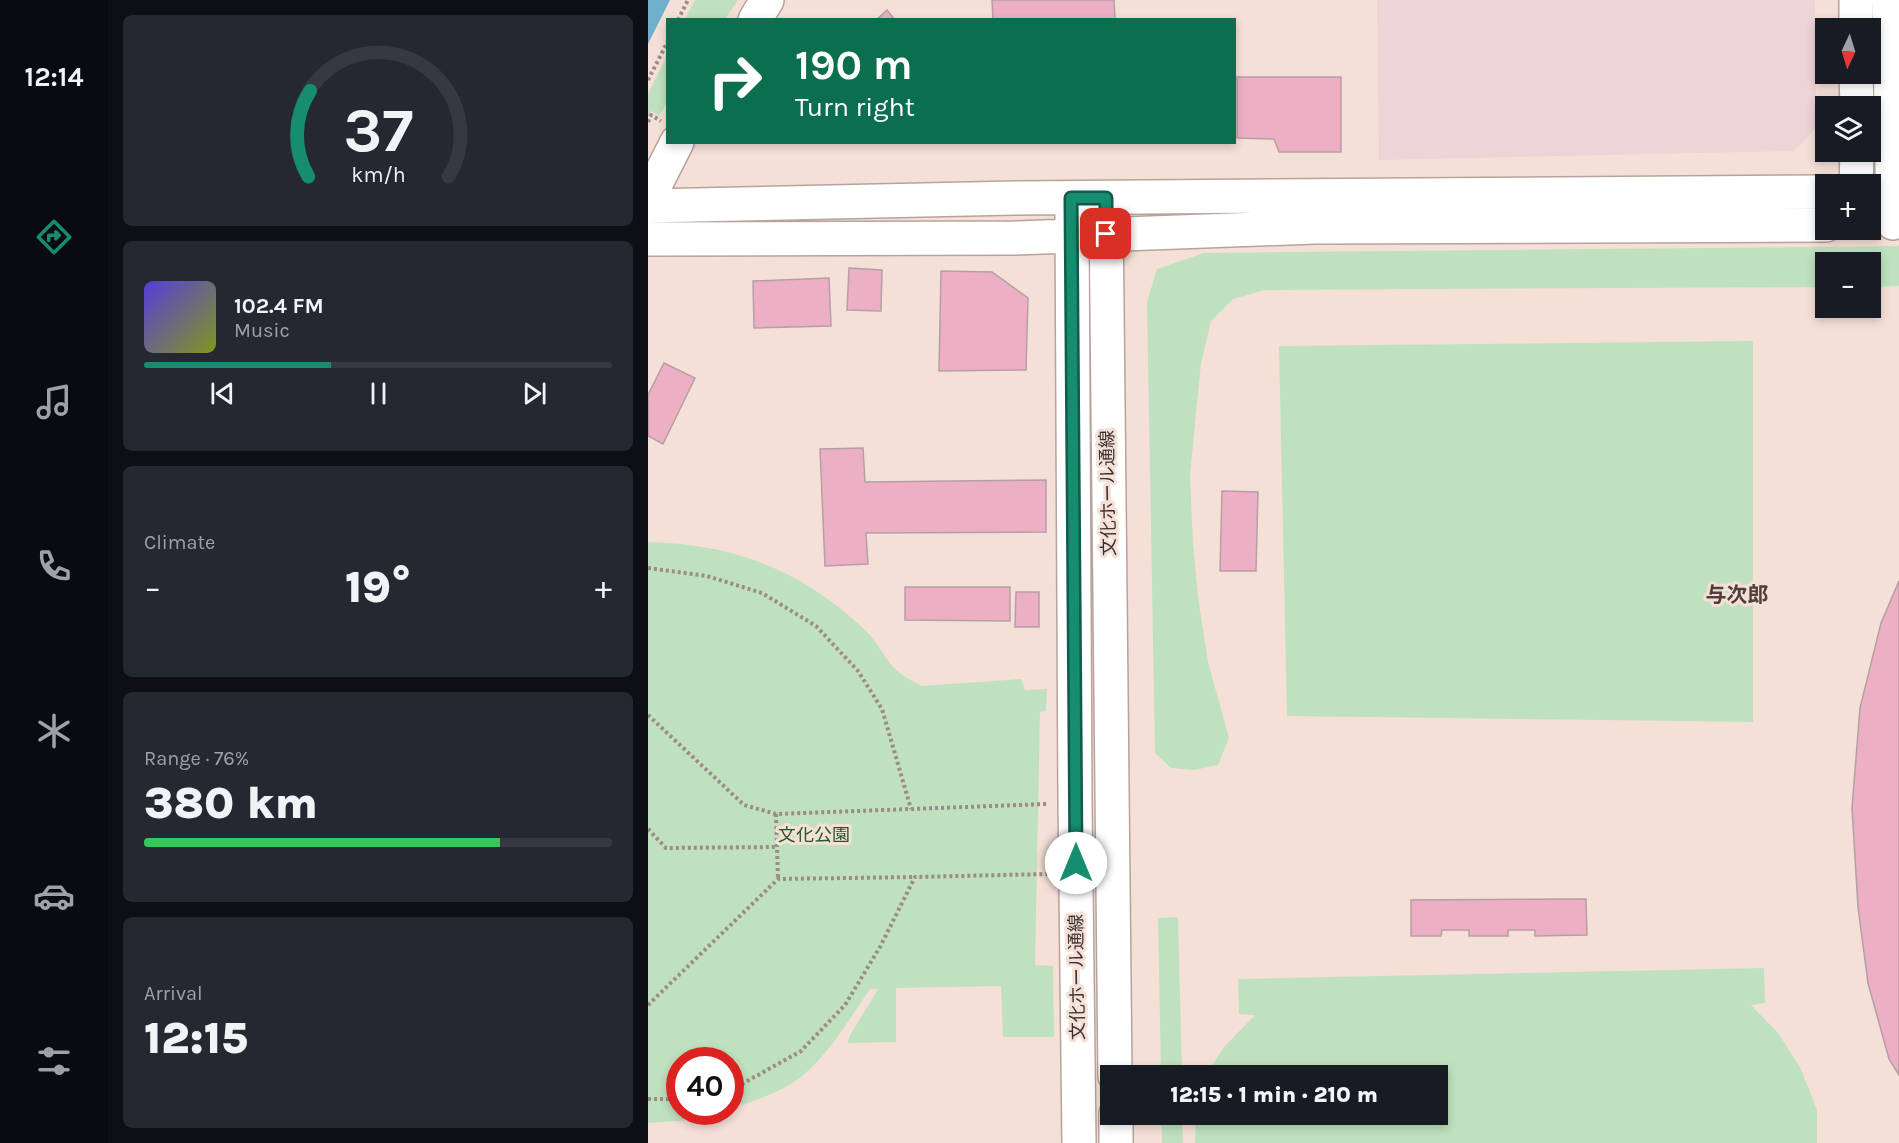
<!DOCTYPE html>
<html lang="en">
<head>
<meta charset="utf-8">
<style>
  :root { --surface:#171b24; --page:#242831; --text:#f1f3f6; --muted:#9ea1a6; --line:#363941; --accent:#168d70 }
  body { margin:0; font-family:Karla,"Noto Sans JP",sans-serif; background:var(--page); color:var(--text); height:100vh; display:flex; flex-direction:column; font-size:22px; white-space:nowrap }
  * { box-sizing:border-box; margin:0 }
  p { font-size:20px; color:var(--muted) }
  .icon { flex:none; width:33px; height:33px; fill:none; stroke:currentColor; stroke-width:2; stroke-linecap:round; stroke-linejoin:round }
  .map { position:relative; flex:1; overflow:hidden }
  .panel { display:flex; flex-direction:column; gap:15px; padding:15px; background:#0d0f14; width:540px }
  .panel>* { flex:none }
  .banner { position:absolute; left:18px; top:18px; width:570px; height:126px; border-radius:0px; box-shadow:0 3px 9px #0003; background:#0b6e4f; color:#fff; overflow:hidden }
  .needle { width:39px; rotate:184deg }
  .fabs { position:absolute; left:1167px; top:18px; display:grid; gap:12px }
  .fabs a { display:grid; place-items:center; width:66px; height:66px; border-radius:0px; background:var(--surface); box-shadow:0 3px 9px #0003; font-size:30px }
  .speed { position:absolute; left:18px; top:1047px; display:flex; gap:12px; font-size:30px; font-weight:700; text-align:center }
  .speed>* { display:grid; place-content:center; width:78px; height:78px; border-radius:50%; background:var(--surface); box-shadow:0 3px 9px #0003; line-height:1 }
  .speed .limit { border:9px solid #d22; background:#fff; color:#111 }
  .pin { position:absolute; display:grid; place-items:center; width:51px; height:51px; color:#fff; margin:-26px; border-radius:12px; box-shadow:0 3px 9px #0006 }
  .me { position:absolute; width:66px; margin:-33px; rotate:0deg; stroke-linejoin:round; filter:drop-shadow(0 0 4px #0008) }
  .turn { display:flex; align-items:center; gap:21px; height:126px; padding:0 30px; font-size:27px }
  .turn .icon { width:78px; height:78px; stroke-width:2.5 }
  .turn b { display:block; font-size:42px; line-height:51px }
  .big { font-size:45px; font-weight:800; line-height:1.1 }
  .panel .card { flex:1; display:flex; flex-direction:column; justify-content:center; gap:9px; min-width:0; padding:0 21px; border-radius:9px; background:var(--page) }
  .panel .dial { align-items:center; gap:0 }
  .dial svg { height:156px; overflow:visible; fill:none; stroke:var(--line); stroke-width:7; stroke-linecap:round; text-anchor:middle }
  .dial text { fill:var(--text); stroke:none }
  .song { display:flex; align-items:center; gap:18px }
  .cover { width:72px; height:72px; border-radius:9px; background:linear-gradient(135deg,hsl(250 70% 55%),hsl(70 70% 35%)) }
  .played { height:6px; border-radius:3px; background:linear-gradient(90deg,var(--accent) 40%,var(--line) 40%) }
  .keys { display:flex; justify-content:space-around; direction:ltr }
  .heat { display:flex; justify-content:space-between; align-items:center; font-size:33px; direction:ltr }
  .charge { height:9px; border-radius:4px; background:linear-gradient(90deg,#34c759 76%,var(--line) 0) }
  .trip { position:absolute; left:452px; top:1065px; width:348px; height:60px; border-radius:0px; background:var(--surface); box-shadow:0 3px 9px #0003; font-weight:800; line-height:60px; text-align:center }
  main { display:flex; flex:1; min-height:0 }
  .menu { display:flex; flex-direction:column; width:108px; justify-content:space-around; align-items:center; background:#090b0e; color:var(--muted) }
  .menu .icon { width:42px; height:42px }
  .menu .active { color:var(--accent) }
  .menu b { font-size:27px; color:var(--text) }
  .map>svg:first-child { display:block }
  .commercial { fill:#eed3d7 }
  .green { fill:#bfe1bf }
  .water { fill:#70b0ca }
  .building { fill:#ecafc4; stroke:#b59fa6; stroke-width:1.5 }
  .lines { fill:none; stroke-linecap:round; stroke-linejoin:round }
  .secondary-casing { stroke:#b7a39a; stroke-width:36 }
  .path { stroke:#9b8c86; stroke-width:4; stroke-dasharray:3 3; stroke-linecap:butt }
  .secondary { stroke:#fff; stroke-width:33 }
  .route-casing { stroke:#0e5c49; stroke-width:15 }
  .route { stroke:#168d70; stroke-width:10 }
  .labels { text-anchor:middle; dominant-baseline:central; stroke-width:6; stroke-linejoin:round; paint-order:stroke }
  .street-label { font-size:18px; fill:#3a322f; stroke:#f5e0d7 }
  .park-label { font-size:18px; fill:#1f5a23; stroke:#f5e0d7 }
  .quarter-label { font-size:21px; font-weight:bold; fill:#503f38; stroke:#f5e0d7 }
</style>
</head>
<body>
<main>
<nav class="menu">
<b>12:14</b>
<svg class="icon active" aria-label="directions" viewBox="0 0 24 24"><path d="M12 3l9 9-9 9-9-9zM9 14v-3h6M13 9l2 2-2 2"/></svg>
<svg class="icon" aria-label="music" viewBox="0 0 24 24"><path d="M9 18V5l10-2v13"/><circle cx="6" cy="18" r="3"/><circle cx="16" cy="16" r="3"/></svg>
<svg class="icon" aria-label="phone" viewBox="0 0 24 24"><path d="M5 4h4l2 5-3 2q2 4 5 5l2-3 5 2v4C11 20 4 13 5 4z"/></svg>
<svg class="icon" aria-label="climate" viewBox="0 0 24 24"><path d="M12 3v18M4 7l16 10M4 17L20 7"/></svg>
<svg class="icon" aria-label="car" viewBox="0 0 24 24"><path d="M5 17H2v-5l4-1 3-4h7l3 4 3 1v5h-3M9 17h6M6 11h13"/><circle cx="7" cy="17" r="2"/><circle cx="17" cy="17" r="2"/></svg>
<svg class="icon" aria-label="filters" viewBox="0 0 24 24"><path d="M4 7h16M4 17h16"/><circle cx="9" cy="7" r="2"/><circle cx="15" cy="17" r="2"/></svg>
</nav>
<section class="panel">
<div class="card dial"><svg viewBox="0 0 100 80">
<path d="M14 69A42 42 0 1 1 86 69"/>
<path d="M14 69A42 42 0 0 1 15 25" stroke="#168d70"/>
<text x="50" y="56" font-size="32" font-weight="700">37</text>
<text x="50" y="72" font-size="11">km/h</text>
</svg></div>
<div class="card">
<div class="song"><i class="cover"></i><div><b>102.4 FM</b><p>Music</p></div></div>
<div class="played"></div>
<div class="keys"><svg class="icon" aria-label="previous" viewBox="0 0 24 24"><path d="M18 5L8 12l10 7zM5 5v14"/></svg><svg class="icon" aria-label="pause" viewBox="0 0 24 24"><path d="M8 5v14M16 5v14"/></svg><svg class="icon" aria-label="next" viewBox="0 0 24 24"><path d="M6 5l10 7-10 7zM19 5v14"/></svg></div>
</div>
<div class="card"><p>Climate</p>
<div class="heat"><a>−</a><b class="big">19°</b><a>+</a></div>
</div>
<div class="card"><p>Range · 76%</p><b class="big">380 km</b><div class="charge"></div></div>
<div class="card"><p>Arrival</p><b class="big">12:15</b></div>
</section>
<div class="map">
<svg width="1251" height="1143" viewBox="0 0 1251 1143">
  <rect width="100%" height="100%" fill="#f5e0d7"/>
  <path class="commercial" d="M729,0H1167L1168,128L1146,151L731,160Z"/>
  <path class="green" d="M47,0H90L77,19H37Z
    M19,55V103L11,116L3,111L0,116V94Z
    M1251,246V286L1223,287L1222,262H1178L1177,287L617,290L585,299L563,321L553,363L548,413L542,476L545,544L550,597L560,662L581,738L570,765L546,770L523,768L507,753L499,302L509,269L556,253Z
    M1105,341V722L639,716L631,346Z
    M0,542C86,544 153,570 216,629C227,639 232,650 241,662C249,673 262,680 274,686L373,679L377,690L399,689L398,711L392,712L387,965L405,966L406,1037H355L353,986L248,988V1042L200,1043L201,1037L230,989H222C201,1019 183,1052 154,1076C135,1092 106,1101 83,1108L82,1060H32V1112H71L44,1120L0,1123Z
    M530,917L534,1075H513L510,918Z
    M1116,968L1117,1003L1103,1005L1130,1033L1152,1067L1169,1110V1143H547L548,1115L789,1114V1076L558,1075L575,1048L607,1015L591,1014L590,979Z
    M514,1115H534L535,1143H514Z"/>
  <path class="water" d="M0,0H22L0,44Z"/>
  <path class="building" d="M344,0H466L467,20H345Z
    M239,10L247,20H228Z
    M589,77H693V152H631L626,139L589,138Z
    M201,268L234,270L233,311L199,310Z
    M293,271L344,272L380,298L378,370L291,371Z
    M181,278L183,326L106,328L105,281Z
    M16,363L47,378L15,444L0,436V395Z
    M215,448L217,482L398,480V532L218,533L220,564L177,566L172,449Z
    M574,491L610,492L608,571H572Z
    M1251,581V1075L1241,1059L1220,983L1210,907L1204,808L1212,708L1233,623Z
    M257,587H362V621L257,620Z
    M368,592H391V627H367Z
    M938,899L939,935L887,936V930H860V936H821V930H794L793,936H763V900Z"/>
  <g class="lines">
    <defs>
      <path id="secondary" d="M1208,0V28
        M1241,0L1245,223
        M107,20L119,0
        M1208,74L1209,106
        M1208,184L1209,152
        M0,199L29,142
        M0,206L367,198L1178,192
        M458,212L467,1076
        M424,215L427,802L431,1143
        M0,239L367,238L667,227L1178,225
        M468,1114V1143"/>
    </defs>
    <use href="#secondary" class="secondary-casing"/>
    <path class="path" d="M30,20L40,0
      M0,80L20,41
      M0,122L3,115L13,121
      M0,568L59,576L114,593L168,626L210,671L234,709L263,809
      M0,715L96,805L128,814L398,804
      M128,814L130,879
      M0,829L18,848L129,847
      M0,1005L130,879L267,877
      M82,1087L94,1084L153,1051L197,1005L232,947L267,877L400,874
      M0,1099H32"/>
    <use href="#secondary" class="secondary"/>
  </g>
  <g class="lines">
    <defs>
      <path id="route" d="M428,863L423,198H458V234"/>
    </defs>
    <use href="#route" class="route-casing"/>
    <use href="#route" class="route"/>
  </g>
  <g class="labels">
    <g class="street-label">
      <text transform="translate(460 493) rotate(-91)">文化ホール通線</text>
      <text transform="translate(429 977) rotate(-91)">文化ホール通線</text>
    </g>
    <g class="park-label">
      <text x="166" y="835">文化公園</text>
    </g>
    <g class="quarter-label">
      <text x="1089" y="595">与次郎</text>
    </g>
  </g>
</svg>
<div class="fabs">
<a><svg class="needle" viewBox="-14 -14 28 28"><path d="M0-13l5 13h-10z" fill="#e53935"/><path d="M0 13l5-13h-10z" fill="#9ea1a6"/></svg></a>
<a><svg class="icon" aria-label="layers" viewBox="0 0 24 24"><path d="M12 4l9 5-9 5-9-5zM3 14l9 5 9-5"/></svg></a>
<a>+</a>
<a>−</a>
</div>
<div class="speed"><div class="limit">40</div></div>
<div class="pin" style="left:458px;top:234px;background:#d93025"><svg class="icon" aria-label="arrive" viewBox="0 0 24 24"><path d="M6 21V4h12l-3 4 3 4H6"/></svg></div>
<svg class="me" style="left:428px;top:863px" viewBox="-20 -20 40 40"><circle r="19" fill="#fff"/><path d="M0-13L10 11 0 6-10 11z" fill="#168d70"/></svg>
<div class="trip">12:15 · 1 min · 210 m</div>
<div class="banner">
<div class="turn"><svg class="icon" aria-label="right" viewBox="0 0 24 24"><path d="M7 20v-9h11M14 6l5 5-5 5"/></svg><div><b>190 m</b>Turn right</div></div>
</div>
</div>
</main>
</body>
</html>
